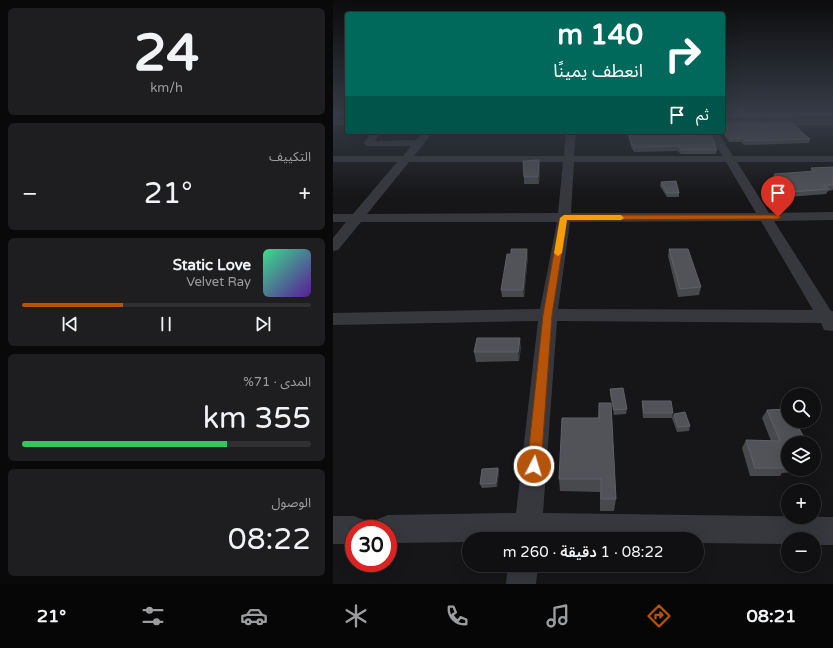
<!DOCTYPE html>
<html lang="ar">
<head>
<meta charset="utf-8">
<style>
  :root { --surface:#101012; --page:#1e1e20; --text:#f1f3f6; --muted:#9c9d9f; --line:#303032; --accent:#b45309 }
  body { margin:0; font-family:"Varela Round","Noto Sans Arabic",sans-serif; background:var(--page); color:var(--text); direction:rtl; height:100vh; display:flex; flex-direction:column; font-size:15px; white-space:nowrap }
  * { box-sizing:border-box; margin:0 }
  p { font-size:13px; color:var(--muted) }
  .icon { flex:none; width:22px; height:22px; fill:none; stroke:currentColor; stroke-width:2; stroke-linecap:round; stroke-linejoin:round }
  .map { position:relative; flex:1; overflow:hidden; direction:ltr }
  .side { display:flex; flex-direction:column; gap:8px; padding:8px; background:#09090a; width:333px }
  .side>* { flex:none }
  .hud { position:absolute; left:12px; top:12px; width:380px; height:122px; border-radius:4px; box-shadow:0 4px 16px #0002,0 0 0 1px var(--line); direction:rtl; background:#00695c; color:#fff; overflow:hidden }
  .tools { position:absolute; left:448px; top:388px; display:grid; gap:8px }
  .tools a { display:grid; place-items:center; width:40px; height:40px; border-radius:50%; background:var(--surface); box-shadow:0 4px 16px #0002,0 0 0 1px var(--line); font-size:20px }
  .speed { position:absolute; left:12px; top:520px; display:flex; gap:8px; font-size:20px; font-weight:700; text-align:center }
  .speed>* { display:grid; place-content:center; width:52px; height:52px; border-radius:50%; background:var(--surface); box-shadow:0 4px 16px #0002,0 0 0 1px var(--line); line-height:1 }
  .speed .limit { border:6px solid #d22; background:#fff; color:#111 }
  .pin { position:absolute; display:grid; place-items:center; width:34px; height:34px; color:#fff; margin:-41px -17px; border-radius:50% 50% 50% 0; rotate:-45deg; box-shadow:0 0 4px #0007 }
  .pin .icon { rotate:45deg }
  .me { position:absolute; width:44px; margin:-22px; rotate:5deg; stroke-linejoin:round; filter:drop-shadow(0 0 3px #0008) }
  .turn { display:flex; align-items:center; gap:14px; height:84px; padding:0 16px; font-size:18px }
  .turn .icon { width:52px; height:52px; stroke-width:2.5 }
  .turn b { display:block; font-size:28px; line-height:34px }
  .then { display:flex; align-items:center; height:38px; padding:0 16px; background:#0003; gap:8px; font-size:15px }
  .big { font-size:30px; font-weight:600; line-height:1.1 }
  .side .card { flex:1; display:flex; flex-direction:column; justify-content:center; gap:6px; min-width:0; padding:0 14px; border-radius:6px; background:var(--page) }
  .side .dial { align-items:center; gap:0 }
  .dial b { font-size:52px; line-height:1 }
  .song { display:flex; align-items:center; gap:12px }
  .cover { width:48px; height:48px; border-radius:6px; background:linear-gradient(135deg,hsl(150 70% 55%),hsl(270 70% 35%)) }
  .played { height:4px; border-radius:2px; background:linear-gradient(90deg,var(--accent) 35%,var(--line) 35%) }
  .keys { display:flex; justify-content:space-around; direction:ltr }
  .heat { display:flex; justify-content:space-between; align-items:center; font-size:22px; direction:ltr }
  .charge { height:6px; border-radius:3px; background:linear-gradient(90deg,#34c759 71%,var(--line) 0) }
  .trip { position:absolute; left:129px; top:532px; width:242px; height:40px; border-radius:20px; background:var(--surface); box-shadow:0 4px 16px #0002,0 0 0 1px var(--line); font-weight:600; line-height:40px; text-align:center; direction:rtl }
  .menu { display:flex; height:64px; justify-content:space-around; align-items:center; background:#060607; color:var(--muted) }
  .menu .icon { width:28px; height:28px }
  .menu .on { color:var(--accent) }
  .menu b { font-size:18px; color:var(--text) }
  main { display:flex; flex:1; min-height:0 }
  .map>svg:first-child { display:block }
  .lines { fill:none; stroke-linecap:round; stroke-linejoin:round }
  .minor { fill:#37383d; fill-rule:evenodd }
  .wall { fill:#47494d }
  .shaded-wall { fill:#2f3033 }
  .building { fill:#525359; stroke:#5f6168 }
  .route { fill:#b45309; stroke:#753606 }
  .slow { fill:#f59e0b }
</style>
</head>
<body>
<main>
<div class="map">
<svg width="500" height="584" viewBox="0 0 500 584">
  <rect width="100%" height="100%" fill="#161618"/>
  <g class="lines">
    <path class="minor" d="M0,119H14V125H0Z
      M390,119H500V125H390Z
      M38,132H48L42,141L83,140L90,132H100L81,156H231L233,132H243L241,156H389L375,132H385L400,156H500V162H404L436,213L500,212V220L441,221L498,311H500V331L491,330L488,323L224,321L210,513L500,517V545H481V539H455V544L364,543V539H136V542L55,543V529H41L45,519L55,515L183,513L205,321L0,325V313L207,309L224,222H28L5,250L0,251V238L13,222H0V214H20L64,162H0V156H70L78,146H34L31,143ZM76,162H230L225,213L34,214ZM241,162H393L423,213H238ZM428,221L480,310L225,309L237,222Z
      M0,516H21L31,520L35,529H21V544H0Z
      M175,565H205L203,584H173Z"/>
  </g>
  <path class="wall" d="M390,115H462L461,118H390Z
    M390,123L477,139L476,143L411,145L408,142H396L389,132H390Z
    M294,132H334L336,135L384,150L383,154H348L345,151L301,152L298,147Z
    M206,160L207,167L206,184H191V177Z
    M500,167V190L495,191L493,194L455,197L439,179L441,174L477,172L478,168Z
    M328,182L346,193V197H334L327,186Z
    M336,249L368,287L366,295L345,297L335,256Z
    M195,256L191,297H169L168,290Z
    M188,347L186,361L143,362L141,352Z
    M277,389L294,409L293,414L281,415L277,394Z
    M309,401L340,413L339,418H310L309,406Z
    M266,403L283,499L281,511H267V492L227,491L226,479L265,418Z
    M434,410L455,443V469H479V470L449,473L447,476H417L409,448L413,440L438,441L429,418Z
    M341,414L357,426L356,431L344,432L339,418Z
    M481,455L485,462L481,466Z
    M165,468L166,473L164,487L149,488L147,484Z"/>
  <path class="shaded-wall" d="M206,160L207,167L206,184L205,177Z
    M194,249L195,256L191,297L190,290Z
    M187,338L188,347L186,361L185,352Z
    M165,468L166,473L164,487L163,483Z"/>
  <path class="building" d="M390,123H459L477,139L412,141L409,138L397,139L390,129Z
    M295,132H334L336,135L379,136L384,150H348L346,146L301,147L298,142Z
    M206,160L205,177H191L190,161Z
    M500,167V185H491L496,189L457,192L441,174L482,171L478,168Z
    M343,181L346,193H334L328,182Z
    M178,249H194L190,290H168L174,254H178Z
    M336,249H355L368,287L347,289Z
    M144,338H187L185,352H141Z
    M290,388L294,409L281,410L277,389Z
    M309,401H338L340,413H311Z
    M266,403H278L283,499H268V479H226L229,418H266Z
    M455,409V421H462L474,443H455V465L451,466L452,468H422L413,440L447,441L434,410Z
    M352,412L357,426L345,427L341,414Z
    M481,455L485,462H481Z
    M165,468L163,483L147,484L149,469Z"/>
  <linearGradient id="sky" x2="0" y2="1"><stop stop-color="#0c0c0d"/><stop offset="0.58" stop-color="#363c48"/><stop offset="1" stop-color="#363c48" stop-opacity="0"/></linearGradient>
  <rect width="500" height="197" fill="url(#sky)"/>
  <path class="route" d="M231,215H445L448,217L445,219L234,220L219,315L208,466L206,471L201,473L196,471L194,466L210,315L227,218Z"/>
  <path class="slow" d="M231,215H288L291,218L288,220H234L229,253L225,256L221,253L227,218Z"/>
</svg>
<div class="tools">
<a><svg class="icon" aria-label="search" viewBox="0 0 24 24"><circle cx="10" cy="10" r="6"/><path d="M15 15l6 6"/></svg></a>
<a><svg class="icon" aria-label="layers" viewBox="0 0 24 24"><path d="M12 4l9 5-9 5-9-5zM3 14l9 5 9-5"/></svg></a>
<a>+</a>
<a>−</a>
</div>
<div class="speed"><div class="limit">30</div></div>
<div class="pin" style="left:445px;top:217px;background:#d93025"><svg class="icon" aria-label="arrive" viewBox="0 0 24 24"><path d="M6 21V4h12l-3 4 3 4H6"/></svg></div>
<svg class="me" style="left:201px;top:466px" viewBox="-20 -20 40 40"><circle r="17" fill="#b45309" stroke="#fff" stroke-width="3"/><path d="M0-11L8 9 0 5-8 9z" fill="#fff"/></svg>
<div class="trip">08:22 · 1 دقيقة · 260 m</div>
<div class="hud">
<div class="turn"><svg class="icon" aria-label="right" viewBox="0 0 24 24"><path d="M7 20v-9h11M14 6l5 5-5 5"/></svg><div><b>140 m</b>انعطف يمينًا</div></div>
<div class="then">ثم<svg class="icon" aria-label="arrive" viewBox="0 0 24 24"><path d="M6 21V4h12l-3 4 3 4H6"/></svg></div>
</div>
</div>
<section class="side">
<div class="card dial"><b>24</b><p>km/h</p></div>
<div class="card"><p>التكييف</p>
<div class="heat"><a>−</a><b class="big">21°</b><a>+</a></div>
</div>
<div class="card">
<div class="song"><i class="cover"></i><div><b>Static Love</b><p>Velvet Ray</p></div></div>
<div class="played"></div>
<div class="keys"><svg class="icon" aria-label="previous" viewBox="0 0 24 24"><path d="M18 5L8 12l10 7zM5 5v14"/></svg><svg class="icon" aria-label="pause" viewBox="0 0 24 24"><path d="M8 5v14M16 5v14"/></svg><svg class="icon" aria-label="next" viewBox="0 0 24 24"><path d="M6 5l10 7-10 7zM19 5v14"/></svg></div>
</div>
<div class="card"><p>المدى · 71%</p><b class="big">355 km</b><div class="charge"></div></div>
<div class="card"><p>الوصول</p><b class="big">08:22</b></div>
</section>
</main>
<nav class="menu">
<b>08:21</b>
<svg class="icon on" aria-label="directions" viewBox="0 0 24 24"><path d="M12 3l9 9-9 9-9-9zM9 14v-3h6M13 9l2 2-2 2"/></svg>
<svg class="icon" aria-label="music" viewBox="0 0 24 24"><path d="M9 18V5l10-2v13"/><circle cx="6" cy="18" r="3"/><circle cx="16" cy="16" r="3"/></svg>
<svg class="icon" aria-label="phone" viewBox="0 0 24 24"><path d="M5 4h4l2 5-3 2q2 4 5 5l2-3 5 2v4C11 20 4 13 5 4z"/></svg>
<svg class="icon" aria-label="climate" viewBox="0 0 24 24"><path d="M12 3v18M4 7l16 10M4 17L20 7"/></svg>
<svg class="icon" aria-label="car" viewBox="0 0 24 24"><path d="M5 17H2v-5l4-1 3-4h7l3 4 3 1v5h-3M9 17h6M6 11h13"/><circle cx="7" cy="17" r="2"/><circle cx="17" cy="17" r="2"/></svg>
<svg class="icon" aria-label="filters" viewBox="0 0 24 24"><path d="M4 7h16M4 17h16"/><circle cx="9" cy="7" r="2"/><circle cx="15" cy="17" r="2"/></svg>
<b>21°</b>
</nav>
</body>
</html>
